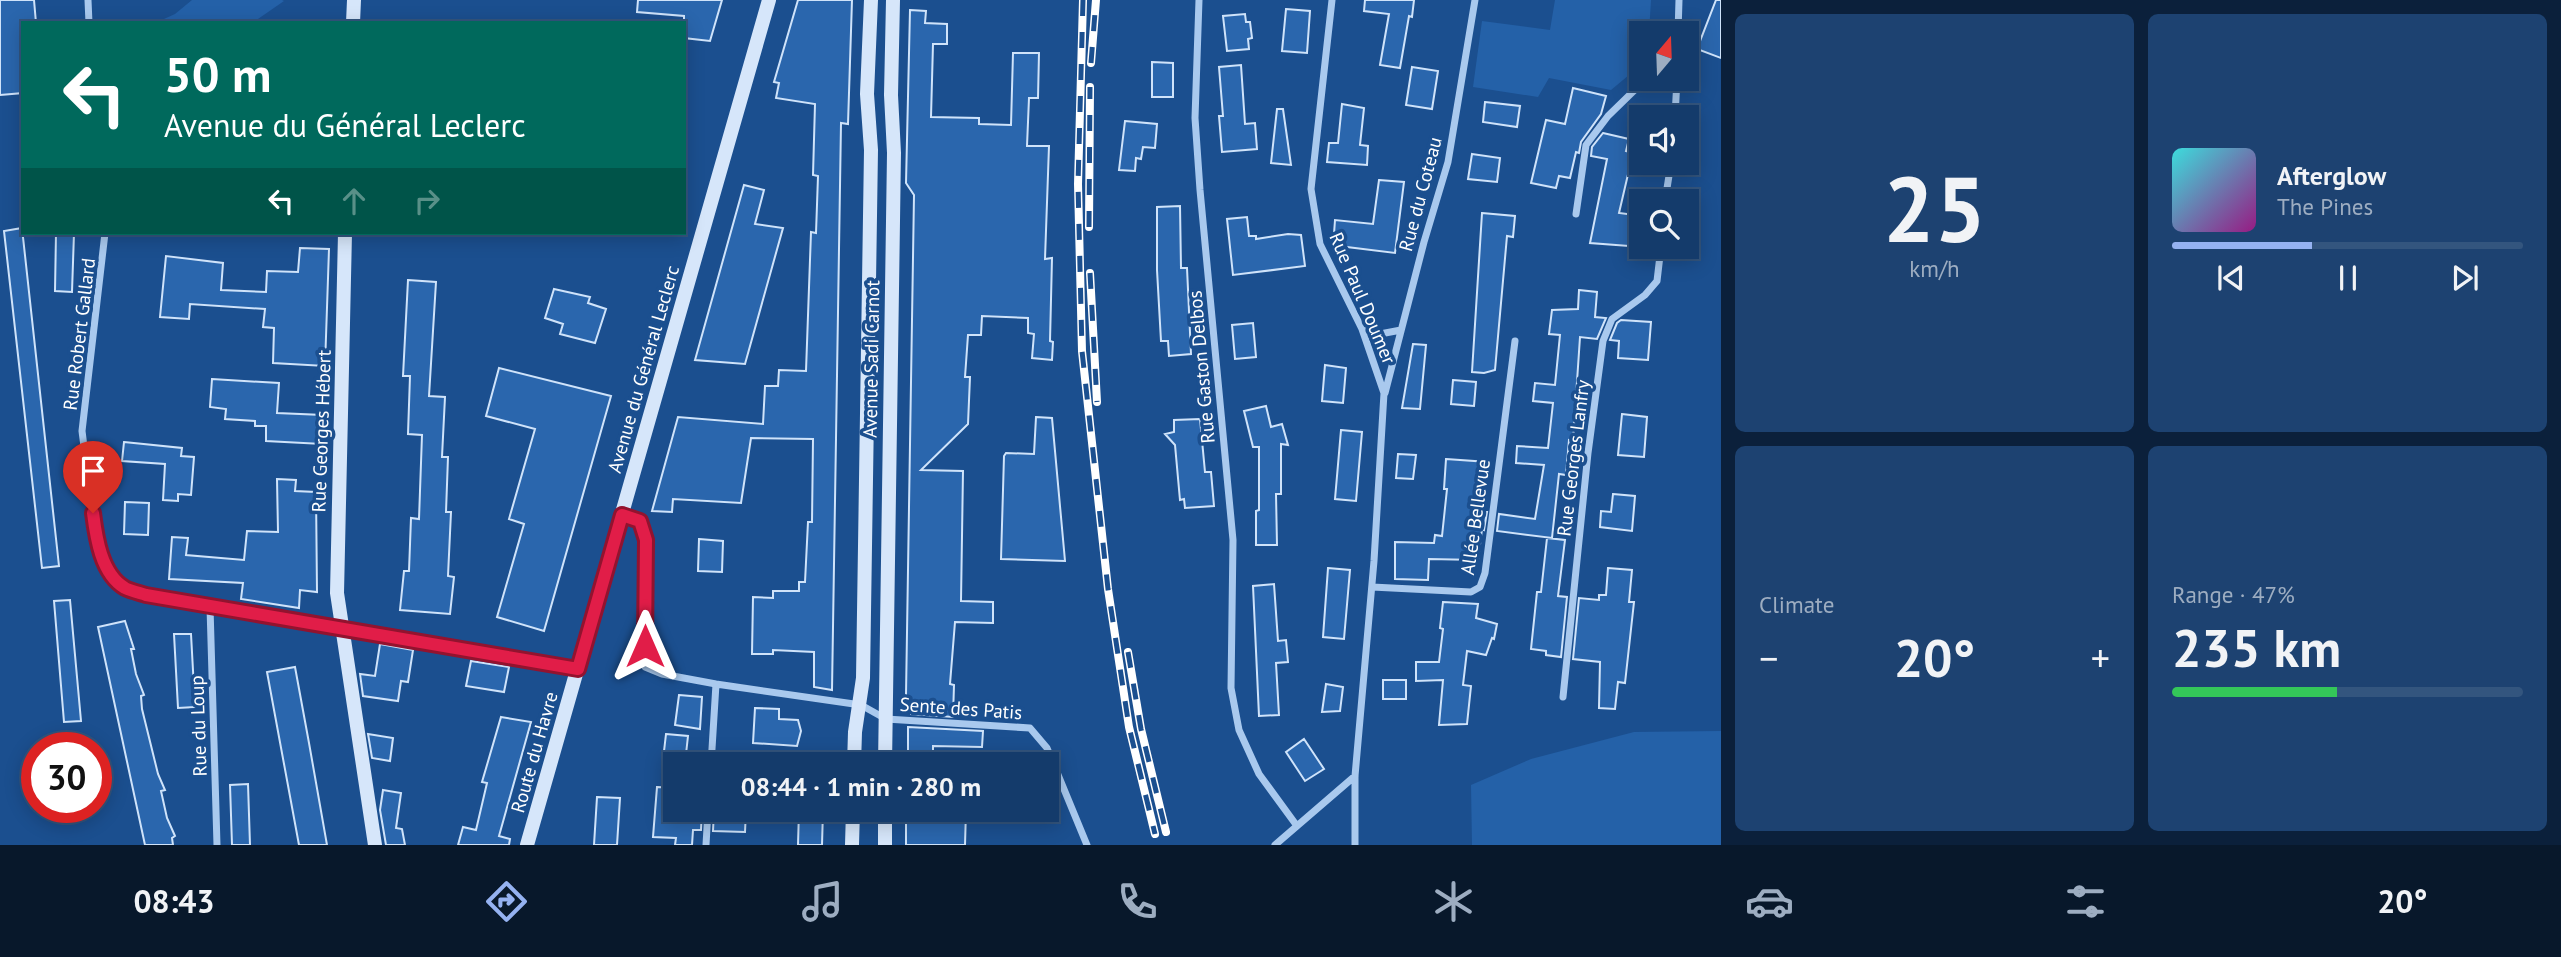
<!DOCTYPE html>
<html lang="en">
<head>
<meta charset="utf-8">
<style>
  :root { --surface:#143b6b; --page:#1d4271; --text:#f1f3f6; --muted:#9dadc1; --line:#33557e; --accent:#95b2f1 }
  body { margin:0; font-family:"PT Sans",sans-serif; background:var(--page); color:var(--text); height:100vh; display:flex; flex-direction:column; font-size:26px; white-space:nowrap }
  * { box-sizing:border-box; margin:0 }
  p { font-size:23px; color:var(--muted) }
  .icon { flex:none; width:38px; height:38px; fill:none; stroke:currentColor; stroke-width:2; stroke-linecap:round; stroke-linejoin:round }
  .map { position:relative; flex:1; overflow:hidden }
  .sheet { display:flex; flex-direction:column; gap:14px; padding:14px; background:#0b203b; width:840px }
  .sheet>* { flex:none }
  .top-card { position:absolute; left:21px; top:21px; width:665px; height:214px; border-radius:0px; box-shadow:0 4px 18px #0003,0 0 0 2px var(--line); background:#00695c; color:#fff; overflow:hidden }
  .needle { width:46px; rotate:19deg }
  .buttons { position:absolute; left:1629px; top:21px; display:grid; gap:14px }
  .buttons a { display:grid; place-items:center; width:70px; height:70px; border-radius:0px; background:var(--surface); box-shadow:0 4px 18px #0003,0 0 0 2px var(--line); font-size:35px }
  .speed { position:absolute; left:21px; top:732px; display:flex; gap:14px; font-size:35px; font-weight:700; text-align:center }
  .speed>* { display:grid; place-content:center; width:91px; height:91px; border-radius:50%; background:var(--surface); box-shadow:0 4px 18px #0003,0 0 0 2px var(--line); line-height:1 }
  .speed .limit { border:10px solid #d22; background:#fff; color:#111 }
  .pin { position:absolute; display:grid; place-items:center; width:60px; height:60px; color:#fff; margin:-72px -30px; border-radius:50% 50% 50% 0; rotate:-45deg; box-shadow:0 0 7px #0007 }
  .pin .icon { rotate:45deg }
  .me { position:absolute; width:77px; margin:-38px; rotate:0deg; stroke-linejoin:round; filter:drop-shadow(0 0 5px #0008) }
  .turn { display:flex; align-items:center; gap:24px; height:147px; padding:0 28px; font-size:32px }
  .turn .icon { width:91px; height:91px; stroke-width:2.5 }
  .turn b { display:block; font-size:49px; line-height:60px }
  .lanes { display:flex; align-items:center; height:66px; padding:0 28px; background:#0003; justify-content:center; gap:35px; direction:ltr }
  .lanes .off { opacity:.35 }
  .big { font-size:52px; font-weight:800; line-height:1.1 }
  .sheet .tile { flex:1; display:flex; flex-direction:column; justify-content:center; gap:10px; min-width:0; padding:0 24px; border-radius:10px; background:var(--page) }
  .sheet .dial { align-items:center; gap:0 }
  .dial b { font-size:91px; line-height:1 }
  .song { display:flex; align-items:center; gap:21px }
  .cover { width:84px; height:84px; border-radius:10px; background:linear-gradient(135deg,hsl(180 70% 55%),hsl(310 70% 35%)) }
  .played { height:7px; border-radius:4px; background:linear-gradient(90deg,var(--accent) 40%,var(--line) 40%) }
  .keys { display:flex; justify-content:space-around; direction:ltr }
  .heat { display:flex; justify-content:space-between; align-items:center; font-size:38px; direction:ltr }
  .charge { height:10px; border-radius:5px; background:linear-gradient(90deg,#34c759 47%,var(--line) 0) }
  .sheet .tiles { flex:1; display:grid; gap:14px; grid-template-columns:repeat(2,1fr) }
  .trip { position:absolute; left:663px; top:752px; width:396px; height:70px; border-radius:0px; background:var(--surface); box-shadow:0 4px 18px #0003,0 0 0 2px var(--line); font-weight:800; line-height:70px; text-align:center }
  .dock { display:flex; height:112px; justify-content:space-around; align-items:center; background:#08182b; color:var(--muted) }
  .dock .icon { width:49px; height:49px }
  .dock .on { color:var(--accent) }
  .dock b { font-size:32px; color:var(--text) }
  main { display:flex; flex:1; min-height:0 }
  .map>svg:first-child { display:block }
  .green { fill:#2461a8 }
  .building { fill:#2a66ad; stroke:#cfe3fa; stroke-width:2 }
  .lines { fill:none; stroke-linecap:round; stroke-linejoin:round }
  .street { stroke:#a9c9ee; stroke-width:7 }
  .secondary { stroke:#d6e6fa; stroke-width:14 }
  .rail-casing { stroke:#fff; stroke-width:8 }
  .rail { stroke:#1b4f8f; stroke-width:5; stroke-dasharray:16; stroke-linecap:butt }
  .route-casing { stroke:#92132f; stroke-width:18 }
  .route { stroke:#e11d48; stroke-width:12 }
  .labels { text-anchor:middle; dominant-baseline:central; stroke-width:7; stroke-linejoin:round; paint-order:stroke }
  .street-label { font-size:19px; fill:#fff; stroke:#1b4f8f }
</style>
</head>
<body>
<main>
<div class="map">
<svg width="1721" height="845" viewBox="0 0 1721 845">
  <rect width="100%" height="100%" fill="#1b4f8f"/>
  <path class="green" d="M192,0H282L284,1L252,23H155L175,14Z
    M1555,0H1651L1649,33H1642L1641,65L1611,90L1549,78L1538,97L1473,87L1482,21L1550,30Z
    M1721,731V845H1472L1471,785L1531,759L1634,732Z"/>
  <path class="building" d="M0,0H34L36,23H23V93L0,95Z
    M638,0H722L710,41L684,38V16L637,12Z
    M798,0H852L848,124L841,123L832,690L814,687V652L773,650V654H752L753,597L773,598V591H799V582H805L808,522H812L813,439L751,438L741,503L673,499L672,512L652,511L678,417L763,424L765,386H778L779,370L806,371L811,232L816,233L818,176L813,175L815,104L776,98L779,83L774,82Z
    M1365,0H1414L1412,17L1409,16L1400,68L1380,65L1389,14L1364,11Z
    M1716,0H1721V58L1697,49Z
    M1286,9L1310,11L1307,53L1282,51Z
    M910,10L926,11L925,23L947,24V44H933L931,117L979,118V124L1011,125L1013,53H1039L1038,98H1029L1027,146H1049L1045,259L1052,258L1050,341L1053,342L1052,360L1032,358L1034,334L1028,333V318L982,316L981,335H968L965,377H970L968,424L921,470L963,471L961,601L993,602V623L955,622L950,684L954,685L953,717L911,714V700L906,695L914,195L906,183Z
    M1245,14L1246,22H1250L1252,38L1248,39L1249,49L1227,51L1223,16Z
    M1152,62L1173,63V97H1152Z
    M1241,65L1245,124L1255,123L1257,149L1222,152L1219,116H1223L1219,67Z
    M1412,67L1438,71L1432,109L1406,105Z
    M1573,88L1606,96L1601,114L1581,142L1579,153L1576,152L1570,178L1559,176L1556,188L1531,183L1546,120L1565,124Z
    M1485,102L1520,106L1517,127L1483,122Z
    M1342,104L1364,108L1360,145L1368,146L1367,165L1327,162L1329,143H1338Z
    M1277,109H1283L1291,165L1271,163Z
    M1125,121L1157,124L1155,148L1143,147L1141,159L1136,158L1135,171L1119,170Z
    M1603,133L1629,139L1626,151L1633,153L1619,213L1642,216V247L1590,243L1607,159L1591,156L1592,147Z
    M1472,154L1500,158L1497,182L1468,179Z
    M1379,180L1404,182L1395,253L1339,246L1334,234L1335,220L1373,224Z
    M744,185L764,190L755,224L783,228L745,364L695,360Z
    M1180,206L1181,268H1187L1191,354L1169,356L1168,341H1161L1157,270V207Z
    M1482,213L1515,216L1513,237L1507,236L1495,370L1484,373L1472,372Z
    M1247,217L1249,236H1256V239L1288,234L1301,235L1305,266L1233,275L1227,219Z
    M22,228L59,566L42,568L4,231Z
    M56,233H74L72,292L55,291Z
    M300,248L329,249L325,366L273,363L274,328L263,327L265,309L190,304L189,319L160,317L166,256L223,263L221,290L266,292L267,271L298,272Z
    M408,280L436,282L429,396L445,397L442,457H448L446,512H451L448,576L454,577L450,614L400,610L404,571H409L411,518L419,519L422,435L408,434L410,376H403Z
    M554,289L590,297L588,303L606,309L595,343L560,334L563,324L545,318Z
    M1579,290L1597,292L1595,317L1606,318L1597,339L1580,337L1573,441L1569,440L1566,475L1559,474L1552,538L1497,531L1499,514L1535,519L1544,465L1516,463L1517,446L1548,448L1553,403L1533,401L1535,383L1555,385L1560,335L1549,334L1552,310L1578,309Z
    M1621,320L1651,322L1648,360L1618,358L1619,341L1610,340L1617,323Z
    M1253,323L1256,357L1235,359L1232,325Z
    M1413,344L1426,345L1420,409L1402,408Z
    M1325,365L1346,368L1343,403L1322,401Z
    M499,368L611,396L544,631L497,617L524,524L509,519L535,429L486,416Z
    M212,379L279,383L277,413L323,415L322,444L266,441V426H255V421L225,419L226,409L210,407Z
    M1453,380L1476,382L1474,406L1451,404Z
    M1266,406L1271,427L1282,424L1288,445L1281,444V494H1276L1277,545H1256V511L1259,510V447H1253L1244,411Z
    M1622,414L1647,417L1644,457L1618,455Z
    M1036,417L1052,418L1065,561L1001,559L1004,456L1006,453L1034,454Z
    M1200,419L1205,472H1211L1214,506L1185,508L1184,499L1180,500L1175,445L1165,434L1174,432V420Z
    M1341,430L1362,432L1356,501L1335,499Z
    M124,442L182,448L181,456L194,457L191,495L178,494V501L163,500L165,464L122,461Z
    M1398,454L1416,455L1413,479L1396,478Z
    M1446,459L1488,462L1482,512H1487L1484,530L1482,529L1478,560L1429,559L1428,580L1395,579V542L1434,543L1435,535L1442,536L1447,489H1444Z
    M277,479L296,480L295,491L316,492L317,592L300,590L299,608L241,599L243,583L169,579L172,537L188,538L186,555L244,560L247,531L278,532Z
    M1613,494L1635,496L1632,531L1600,527L1601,511L1611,512Z
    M125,502L149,503L148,535L124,534Z
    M1547,538L1565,540L1558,596L1567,597L1561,657L1546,655V651L1531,649L1537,592H1541Z
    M699,539L723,541L722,572L698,571Z
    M1328,568L1350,570L1344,639L1323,637Z
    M1608,568L1632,570L1629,602H1634L1625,683L1618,682L1615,709L1599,708L1600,662L1573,659L1579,598L1599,600V595H1606Z
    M1274,584L1278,641L1286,640L1288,662L1276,663L1279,715L1259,716L1253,586Z
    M70,600L81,721L64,722L54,601Z
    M1443,602L1478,604L1476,618L1497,624L1494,639L1492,638L1486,655L1467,651L1463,685L1471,686L1467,724L1439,725L1443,680L1416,681V662H1439L1443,629L1440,628Z
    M125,621L134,649H131L136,674L144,695L141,696L142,709L158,774L165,790L161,791L167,818L175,836L172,838L173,845H145L98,627Z
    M174,634H191L195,707L178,708Z
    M380,644L413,650L408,682L401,681L398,701L363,696L360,674L375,676Z
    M471,661L509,667L504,692L466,686Z
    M295,667L309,743L327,845H299L267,672Z
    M1383,680H1406V699H1383Z
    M1326,684L1343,687L1340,711L1322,712Z
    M679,695L702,697L700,729L675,725Z
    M755,708L779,709V719L798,720L801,731L797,746L753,743Z
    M501,717L531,722L499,836L510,839L509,845H458L463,827L476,830L487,783L482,782Z
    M908,727L983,731L982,747L933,746V758L908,757Z
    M368,734L393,738L390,761L372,758Z
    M666,734L688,736L685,763L663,760Z
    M1304,739L1324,769L1305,781L1286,752Z
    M248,784L250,845H232L230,785Z
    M657,787L676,788V810H702L701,830H693L692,845H675L676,838L653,837Z
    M383,790L401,793L396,828L402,829L405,845H386L380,810Z
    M597,797L620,798L617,845H594Z
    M714,810H746L745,832L713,831Z
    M799,810H823L822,845H798Z
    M906,810H966L965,845H906Z"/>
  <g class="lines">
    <path class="street" d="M88,0L89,23
      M1199,0L1195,118L1200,190L1233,540L1231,688L1239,730L1259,774L1297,826
      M1332,0L1311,189L1320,244L1362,329L1384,393L1374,561L1355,776V845
      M1678,33L1679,0
      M1675,117L1677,79
      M1665,201L1671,163
      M1576,214L1586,145L1608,116L1646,79
      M105,233L82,431L96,540L108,569L124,587L146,595L192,604L578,669
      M1362,329L1380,334L1401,330
      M1385,393L1424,242L1448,162L1475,0
      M622,515L640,521L646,540L645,667L662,674L716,684L861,705L886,719L1030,728L1047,748L1087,845
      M1372,587L1471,592L1480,587L1485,573L1515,341
      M210,607L217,845
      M1563,697L1588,453L1603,341L1612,319L1645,295L1657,281L1661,247
      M711,765L716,684
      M706,845L708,810
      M1275,845L1355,776"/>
    <path class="secondary" d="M353,23L354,0
      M345,233L337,593L375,845
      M854,765L855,732L863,678L871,150L867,94L871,0
      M885,765L894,153L891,95L893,0
      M527,845L769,0
      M852,845L853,810
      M885,845V810"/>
    <defs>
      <path id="rail" d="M1083,0L1078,184L1082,351L1108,589L1129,727L1155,834
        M1091,63L1096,0
        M1089,227L1090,87
        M1090,273L1097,402
        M1128,652L1141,729L1166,832"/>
    </defs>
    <use href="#rail" class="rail-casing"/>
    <use href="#rail" class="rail"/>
  </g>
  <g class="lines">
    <defs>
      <path id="route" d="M93,513C96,537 101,574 125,588C131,591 140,593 146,595L578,669L622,515L640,521L646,540L645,646"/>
    </defs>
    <use href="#route" class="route-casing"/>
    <use href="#route" class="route"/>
  </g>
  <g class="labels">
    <g class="street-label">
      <text transform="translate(1420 194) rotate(-75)">Rue du Coteau</text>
      <text transform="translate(1363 298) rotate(67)">Rue Paul Doumer</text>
      <text transform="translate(79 334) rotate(-83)">Rue Robert Gallard</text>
      <text transform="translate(871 359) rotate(-89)">Avenue Sadi Carnot</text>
      <text transform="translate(1201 367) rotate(-95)">Rue Gaston Delbos</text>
      <text transform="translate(643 369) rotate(-74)">Avenue du Général Leclerc</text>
      <text transform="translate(321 431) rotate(-88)">Rue Georges Hébert</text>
      <text transform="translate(1573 458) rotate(-83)">Rue Georges Lanfry</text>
      <text transform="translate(1475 517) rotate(-82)">Allée Bellevue</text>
      <text transform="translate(961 708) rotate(4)">Sente des Patis</text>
      <text transform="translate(198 726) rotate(-92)">Rue du Loup</text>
      <text transform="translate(534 752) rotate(-74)">Route du Havre</text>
    </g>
  </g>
</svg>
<div class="buttons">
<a><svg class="needle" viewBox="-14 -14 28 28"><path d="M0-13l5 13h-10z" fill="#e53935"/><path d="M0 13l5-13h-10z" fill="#9dadc1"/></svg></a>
<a><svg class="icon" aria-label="sound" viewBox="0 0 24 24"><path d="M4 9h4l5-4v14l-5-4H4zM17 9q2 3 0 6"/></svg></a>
<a><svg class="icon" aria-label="search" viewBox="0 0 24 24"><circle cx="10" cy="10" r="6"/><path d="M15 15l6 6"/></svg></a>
</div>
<div class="speed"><div class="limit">30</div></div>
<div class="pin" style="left:93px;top:513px;background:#d93025"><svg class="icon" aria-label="arrive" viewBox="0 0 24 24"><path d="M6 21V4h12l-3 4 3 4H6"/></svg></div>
<svg class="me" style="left:645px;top:646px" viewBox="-20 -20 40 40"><path d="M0-17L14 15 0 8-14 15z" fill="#e11d48" stroke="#fff" stroke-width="4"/></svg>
<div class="trip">08:44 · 1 min · 280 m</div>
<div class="top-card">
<div class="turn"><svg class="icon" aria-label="left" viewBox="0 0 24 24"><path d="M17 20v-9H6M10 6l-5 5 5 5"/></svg><div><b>50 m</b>Avenue du Général Leclerc</div></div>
<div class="lanes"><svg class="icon" aria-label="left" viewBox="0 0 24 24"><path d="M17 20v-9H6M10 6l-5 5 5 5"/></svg><svg class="icon off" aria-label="ahead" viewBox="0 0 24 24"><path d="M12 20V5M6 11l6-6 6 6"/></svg><svg class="icon off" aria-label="right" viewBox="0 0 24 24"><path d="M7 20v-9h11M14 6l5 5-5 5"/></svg></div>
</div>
</div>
<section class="sheet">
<div class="tiles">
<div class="tile dial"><b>25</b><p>km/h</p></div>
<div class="tile">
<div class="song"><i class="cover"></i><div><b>Afterglow</b><p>The Pines</p></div></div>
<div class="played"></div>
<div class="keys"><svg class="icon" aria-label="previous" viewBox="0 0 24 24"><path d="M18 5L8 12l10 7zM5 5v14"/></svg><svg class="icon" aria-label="pause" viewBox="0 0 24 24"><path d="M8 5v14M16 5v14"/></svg><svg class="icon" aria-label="next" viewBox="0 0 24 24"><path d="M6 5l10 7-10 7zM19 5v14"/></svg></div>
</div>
<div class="tile"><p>Climate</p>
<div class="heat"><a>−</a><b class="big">20°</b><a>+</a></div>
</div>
<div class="tile"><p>Range · 47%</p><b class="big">235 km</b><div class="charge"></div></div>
</div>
</section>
</main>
<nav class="dock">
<b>08:43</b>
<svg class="icon on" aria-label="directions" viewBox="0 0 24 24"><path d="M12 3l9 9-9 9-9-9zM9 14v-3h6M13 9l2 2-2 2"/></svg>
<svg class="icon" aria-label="music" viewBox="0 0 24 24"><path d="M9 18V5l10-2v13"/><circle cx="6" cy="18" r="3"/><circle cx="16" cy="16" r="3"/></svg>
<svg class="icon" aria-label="phone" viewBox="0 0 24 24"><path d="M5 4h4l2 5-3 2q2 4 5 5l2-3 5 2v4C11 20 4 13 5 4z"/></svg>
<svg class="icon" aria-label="climate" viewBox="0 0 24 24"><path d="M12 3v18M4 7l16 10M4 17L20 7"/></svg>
<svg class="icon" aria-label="car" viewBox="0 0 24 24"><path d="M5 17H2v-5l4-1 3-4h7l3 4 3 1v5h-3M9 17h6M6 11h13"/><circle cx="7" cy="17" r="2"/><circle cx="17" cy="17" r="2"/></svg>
<svg class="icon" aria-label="filters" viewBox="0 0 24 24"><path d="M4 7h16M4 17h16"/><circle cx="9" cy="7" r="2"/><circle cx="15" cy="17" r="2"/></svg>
<b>20°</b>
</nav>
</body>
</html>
